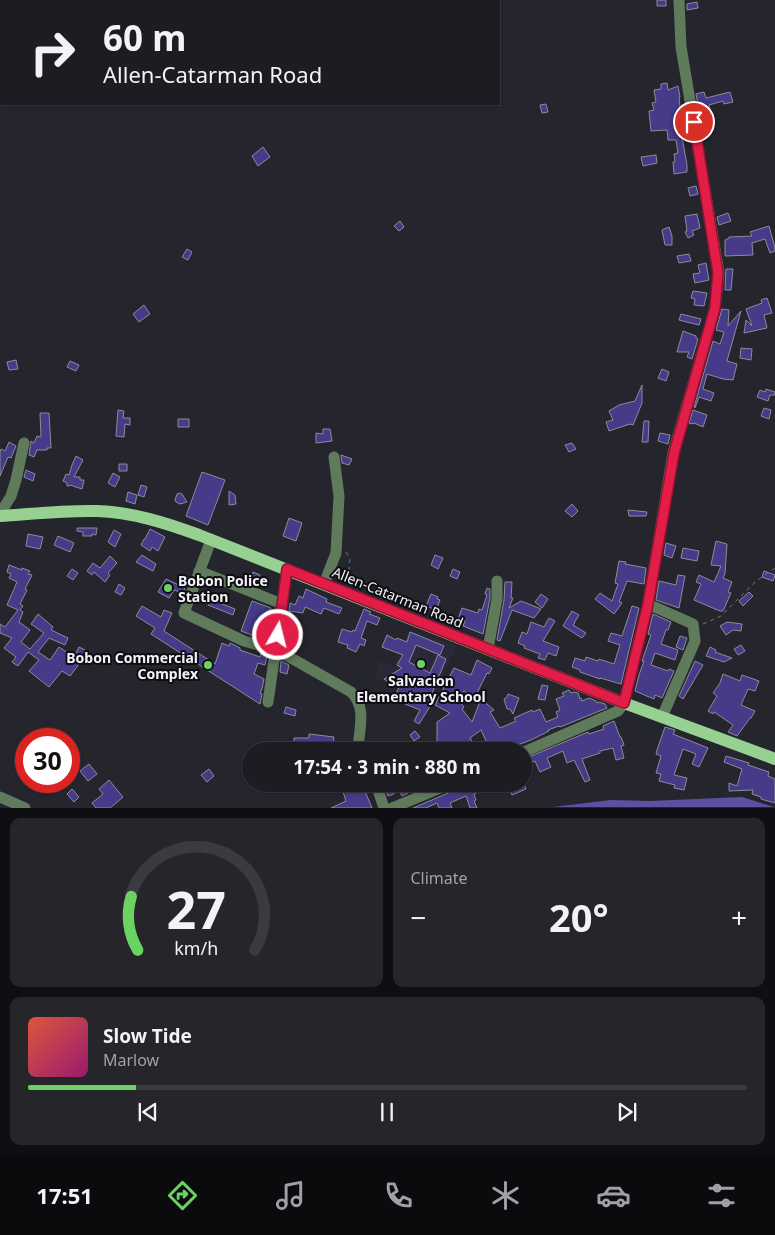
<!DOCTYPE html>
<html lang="en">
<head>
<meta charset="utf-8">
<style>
  :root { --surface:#1c1c22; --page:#25252a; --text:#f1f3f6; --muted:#a0a1a5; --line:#3a3a40; --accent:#6ad363 }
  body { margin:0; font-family:"Noto Sans",sans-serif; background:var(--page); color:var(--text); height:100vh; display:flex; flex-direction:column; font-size:19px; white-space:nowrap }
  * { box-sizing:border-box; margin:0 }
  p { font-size:16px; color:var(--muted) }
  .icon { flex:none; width:28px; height:28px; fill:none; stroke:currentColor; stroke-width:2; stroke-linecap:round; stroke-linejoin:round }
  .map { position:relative; height:808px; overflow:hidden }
  .sheet { display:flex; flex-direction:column; gap:10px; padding:10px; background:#0f0f13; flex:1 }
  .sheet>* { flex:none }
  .top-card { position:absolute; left:0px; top:0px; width:500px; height:105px; box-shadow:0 1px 4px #0004,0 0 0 1px var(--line); background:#1c1c22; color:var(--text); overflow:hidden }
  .speed { position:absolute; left:15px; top:728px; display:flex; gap:10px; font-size:25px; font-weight:700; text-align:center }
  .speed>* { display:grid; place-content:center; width:65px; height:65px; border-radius:50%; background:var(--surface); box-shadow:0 1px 4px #0004,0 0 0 1px var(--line); line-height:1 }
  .speed .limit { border:8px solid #d22; background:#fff; color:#111 }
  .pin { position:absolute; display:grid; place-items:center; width:42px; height:42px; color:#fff; margin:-21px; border:2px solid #fff; border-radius:50%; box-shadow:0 1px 5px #0007 }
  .me { position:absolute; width:55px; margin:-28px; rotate:8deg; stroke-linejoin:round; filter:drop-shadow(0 0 4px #0008) }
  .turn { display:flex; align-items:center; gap:18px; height:105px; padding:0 20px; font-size:22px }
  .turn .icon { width:65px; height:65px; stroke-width:2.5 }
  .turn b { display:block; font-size:35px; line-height:42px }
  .big { font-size:38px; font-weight:700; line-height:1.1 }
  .sheet .tile { flex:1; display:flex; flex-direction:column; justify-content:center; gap:8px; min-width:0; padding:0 18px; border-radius:10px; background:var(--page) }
  .sheet .dial { align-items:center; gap:0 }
  .dial svg { height:130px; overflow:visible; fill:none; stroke:var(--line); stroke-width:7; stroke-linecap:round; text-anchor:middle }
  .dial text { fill:var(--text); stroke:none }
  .song { display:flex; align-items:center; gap:15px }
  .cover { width:60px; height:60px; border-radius:8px; background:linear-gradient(135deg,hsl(10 70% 55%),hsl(320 70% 35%)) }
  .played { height:5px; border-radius:2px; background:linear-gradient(90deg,var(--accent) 15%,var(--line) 15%) }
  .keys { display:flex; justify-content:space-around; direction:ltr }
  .heat { display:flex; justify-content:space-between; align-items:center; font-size:28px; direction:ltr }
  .sheet .tiles { flex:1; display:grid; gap:10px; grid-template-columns:1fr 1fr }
  .tile:last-child { grid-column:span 2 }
  .trip { position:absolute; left:242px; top:742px; width:290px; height:50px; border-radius:25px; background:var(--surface); box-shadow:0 1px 4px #0004,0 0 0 1px var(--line); font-weight:700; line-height:50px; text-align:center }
  .menu { display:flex; height:80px; justify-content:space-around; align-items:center; background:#0b0b0e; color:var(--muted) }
  .menu .icon { width:35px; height:35px }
  .menu .selected { color:var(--accent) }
  .menu b { font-size:22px; color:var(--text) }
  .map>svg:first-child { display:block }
  .built { fill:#2a2939 }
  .water { fill:#5a51a2 }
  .building { fill:#463b89; stroke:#8c8c97 }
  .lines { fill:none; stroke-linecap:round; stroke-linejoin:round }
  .path { stroke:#73737b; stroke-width:1; stroke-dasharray:4 4; stroke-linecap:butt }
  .minor { stroke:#5f7b5c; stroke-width:11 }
  .major { stroke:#96d191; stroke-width:12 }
  .route-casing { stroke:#92132f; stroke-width:12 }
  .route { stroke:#e11d48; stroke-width:9 }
  .poi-dot { fill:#6ad363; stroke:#0e0e12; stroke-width:2 }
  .labels { text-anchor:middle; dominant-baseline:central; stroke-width:4; stroke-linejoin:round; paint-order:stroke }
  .poi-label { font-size:14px; font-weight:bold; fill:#f2f2f9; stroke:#0e0e12; text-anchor:start }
  .street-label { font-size:14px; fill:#f2f2f9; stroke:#0e0e12 }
</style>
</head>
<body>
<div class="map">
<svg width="775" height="808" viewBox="0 0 775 808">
  <rect width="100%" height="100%" fill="#25252e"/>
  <path class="built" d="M410,630L456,646L432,700L416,695L374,677L380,661L394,667Z"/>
  <path class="water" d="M742,797L774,807H553L611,800L650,801Z"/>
  <path class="building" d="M657,0H666V6H657Z
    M697,2L698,8L687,10V4Z
    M667,83L668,90L678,86L680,97H679L681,116L676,118L679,137H682L687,165V172L674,174L673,162H675L674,154L678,153L676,140H668L667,130L651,131L649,111L654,110L652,103L656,102L654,90L661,89V84Z
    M704,92L706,98L730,92L733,102L724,104L723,101L709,105L710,109L704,110L708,124L702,126L696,94Z
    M546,104L548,112L542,113L540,105Z
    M263,147L270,157L258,166L252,156Z
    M656,155L657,163L643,166L641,157Z
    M696,186L698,194L690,196L688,188Z
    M728,213L731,221L719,225L717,217Z
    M697,214L700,228L692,231L694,235L688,238L685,232L687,231L685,216Z
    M400,221L404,227L399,231L394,226Z
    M769,226L775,248V251L770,253L765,239L752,243L753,255L725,256V240L729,238V237L752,236L750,232Z
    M669,227L672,236V245H665L662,230Z
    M187,249L192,252L188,260L182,257Z
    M689,254L691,261L679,263L677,256Z
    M706,263L709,280L695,283L693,274L700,273L698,265Z
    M726,269H733L731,290H725Z
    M693,291L707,293L704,306L694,305L695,299L691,298Z
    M767,298L772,313L764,315L767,328L744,333L746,320L752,326L746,309L762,303L761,300Z
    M144,305L150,314L139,322L133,314Z
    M722,309L729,310L728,326L741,311L727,361L737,364L733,380L723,379L707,374L703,389L714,393L711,401L699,397L695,408L694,407L713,341L720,344L724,332L716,330Z
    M681,314L701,319L699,325L679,320Z
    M683,331L696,336V338L698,339L692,359L687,357L689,352H677Z
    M741,348L752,349L751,360L740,358Z
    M16,360L18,369L9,370L7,362Z
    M70,361L79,365L76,371L67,367Z
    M662,369L669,372L666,381L658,378Z
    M642,385V403L633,425L630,424L609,431L606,422L613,420L609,411L619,405L635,401Z
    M766,389L775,392V395H770L768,401L757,397L760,390L765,392Z
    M764,408L771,410L769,419L761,416Z
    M118,410L124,411L123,418H130V425L125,424L124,437L116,436Z
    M693,410L707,415L703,427L694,423L693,424L689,423Z
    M40,413H49L51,448H47V450H37L34,457L29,455L31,441L34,443L37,436L41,437Z
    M178,419H189V427H178Z
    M644,421H649L648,442H642Z
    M323,429H330L332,441L316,443V433L323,434Z
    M660,433L670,435L668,444L658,441Z
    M9,442L16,446L11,458L8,457L0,476V452L1,449L5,451Z
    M572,443L576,449L569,452L565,445Z
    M341,455L352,459L349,465L342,463Z
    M76,456L83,460L74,477H80V480H84L82,489L70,485L69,486H67V483L63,481L66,474L69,475L72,465Z
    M119,464H127V471H119Z
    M26,470L35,474L33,481L24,477Z
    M202,472L225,480L208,525L186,516Z
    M113,473L120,477L115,487L108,483Z
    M141,485L147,487L144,497L138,495Z
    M229,491L235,495L236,504L229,505Z
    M128,492L137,495L135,504L126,501Z
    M180,493L182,494L187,502L180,504L176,502L175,500L177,494Z
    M572,504L578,511L572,517L565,511Z
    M628,510L647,512L646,516H629Z
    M289,518L302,523L296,541L283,536Z
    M77,528H97L96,535L92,534V536H83V532L77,531Z
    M150,529L165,537L158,551L152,547L150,551L141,545L144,539H145Z
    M114,530L121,534L115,547L108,542Z
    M28,534L43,537L40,549L26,546Z
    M58,536L74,543L70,552L54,545Z
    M716,541L727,544L725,573L723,578L732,582L728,592L731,593L723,611H720L694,600L701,584L696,582L699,575L714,582L721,566L711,565Z
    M666,543L676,546L672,558L664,555Z
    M683,548L699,551L697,561L681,558Z
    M142,555L156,564L153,571L136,562Z
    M435,555L443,558L438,569L431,565Z
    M110,556L117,563L108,573L110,575L105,582L94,572L92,575L87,571L93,563L100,568Z
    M619,561L626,562L625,564L646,568L644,584L627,581L619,602L622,603L614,614L595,599L600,593L612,601L618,584L615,583Z
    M9,565L22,570V568L30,571L28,574L32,575L25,589L27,590L20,604L23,606L20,610L23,612L19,622L30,630L21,642L30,649L44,633L31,624L38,614L53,627L51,630L68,638L65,645L49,638L38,652L50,660L59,647L74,657L79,647L85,650L79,664L70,676L62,671L49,687L29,671L39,660L28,652L18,666L12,662L16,657L4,648L12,638L0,633V624L5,627L18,610L7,605L17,582L9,578L11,574L7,572Z
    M72,569L78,573L73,580L67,576Z
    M453,569L460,572L457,579L450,576Z
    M764,571L775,575L773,581L762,577Z
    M253,572L260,575L255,585L249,583Z
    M678,575L685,576L679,608L656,600L659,581L676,585Z
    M166,579L185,588L183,593L174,590L169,598L158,592Z
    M505,582H512L511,598H513L509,608L521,601L541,609L534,618L512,610L500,641L497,640L504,600Z
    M119,584L125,588L121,595L115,592Z
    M487,588L490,589V598L483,634L463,626L465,621L458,619L462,608L478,613L479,609L482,610L487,595L485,594Z
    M306,589L327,599L326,602L342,608L339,614L324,608L321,614L305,607L303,613L289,611L290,603L295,605L299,596L303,598Z
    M749,592L753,596L743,606L739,601Z
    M431,594L438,597L437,599L440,600L436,610L426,606Z
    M541,594L548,599L542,608L535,602Z
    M210,599L235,609L233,615L208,605Z
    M252,601L271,608L260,638L241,631Z
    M142,606L161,617L164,610L172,613L164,631L215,664L222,643L229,646L230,643L240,648V650L260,657L261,654L267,656L265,665L258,663L254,674L264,679L262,689L260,693L262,694L260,704L151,634L155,628L136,616Z
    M632,606L639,608L621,684L600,678V679L580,672V670L572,667L575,658L585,661L586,657L598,661L599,659L614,664L620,645L608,641L611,633L622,636Z
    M364,609L371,612L369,614L380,618L377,625L367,621L361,638L366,640L364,646L360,644L356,652L347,648L348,645L338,642L342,629L352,632L353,630L355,631Z
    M572,611L579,615L574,623H575L573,625L586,633L582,638L563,626Z
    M653,614L671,622L668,630H666L661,644L678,650L675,660L655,653L651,665L668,671L669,669L674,671L662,698L655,695L654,699L635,691L639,675L644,661H642L643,658L651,635L648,634Z
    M549,618L555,621L543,641L559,647L556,656L548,653L545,660L538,658L540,654L524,648L525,646L518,643L522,632L527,634L531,622L544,627Z
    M727,622L742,624L741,631L733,630L726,635L720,626Z
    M410,632L444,646L440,655L416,645L409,662L430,673L438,655L446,659L430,698L434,700L419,724L414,721L420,710L405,704L406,701L395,697L399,687L384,679L402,668L397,665L403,655L382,647L387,635L396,640L397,638L407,642Z
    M680,636L687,638L683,650L676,647Z
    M741,645L745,651L738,655L734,649Z
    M710,647L716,650L715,652L732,658L724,662L706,656Z
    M477,660L492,668L489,674L487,673L474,699L464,691L457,699L464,707L462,709L472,722L481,699L494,710L490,712L500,728L516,721L514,718L532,710L533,712L540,709L546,722L558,717L556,712L560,710L556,699L564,696L562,693L569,690L571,693L574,692L578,693L580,699L581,698L582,701L589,698L596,701L597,703L599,702L605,704L607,708L560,727L559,726L548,730L549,731L531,740L501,751H473L488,745L481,730L470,738L473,743L460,749L456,741L444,749L445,751H437L433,744H437V722L450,713L435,705L454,668L471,675Z
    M281,661L289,665L287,674L280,672Z
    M695,661L703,665L683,699L679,696Z
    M723,674L740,681L742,675L759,681L755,691L748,689L741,705L755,711L751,718H750L737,736L728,732L733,725L714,712L713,714L708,711L717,696L713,693L720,683Z
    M542,685L548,686L545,700L538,699Z
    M508,694L519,698L513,714L510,709H507L504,699L507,697Z
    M286,707L296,710L295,716L284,713Z
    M614,721L620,737H621L624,745L621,746L624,758L616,760L613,748L600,751V753L582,759L590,780L585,782L574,760L567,763L563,751L547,758L551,767L540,772L535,761L524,765V759L588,732L589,734L604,729L603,726Z
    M665,727L675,730L673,734L708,748L699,767L692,764L696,754L683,749L674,775L687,778L684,790L674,788L675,785L659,781L661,774L656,773L661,756L656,754L657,750Z
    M415,731L420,737L414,741L410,735Z
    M309,734L334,737L333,744L323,743V751H305L306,747H294V738H309Z
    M726,756L749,763L748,765L769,772L768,776L775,779V803L761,799V797L752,794L753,790L729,791V783L737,786L742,769L724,762Z
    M89,764L97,774L88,781L80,771Z
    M209,769L214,776L207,782L201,775Z
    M109,780L123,797L110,808H96L92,803L103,794L99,789Z
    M350,784H362L372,808H331L346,801L343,792L352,789Z
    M384,784H390L394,794L388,796Z
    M407,784H426L402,796L399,789L407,785Z
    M457,784H475L478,792L474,794L476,800L474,801L477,808H470L466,796L450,803L452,808H439L437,803L426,808H413L453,791L456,788Z
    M508,784H524L526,789L512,795Z
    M72,789L79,797L74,802L67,794Z"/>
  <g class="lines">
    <path class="path" d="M346,552L350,559L348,582
      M703,624L721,616L755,582L775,568"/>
    <path class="minor" d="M0,514L11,496L16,480L24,443
      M211,540L184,613L244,641L276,650L284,654L351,692C368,708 358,732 358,751
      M199,571L282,604
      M324,584L336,553L339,496L334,457
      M648,604L693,624L695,641L662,717
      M488,649L497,599V581
      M268,702L287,569
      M524,752L618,711L624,703L648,604L673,453L715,308L719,273L681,47L679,0
      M376,784L384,808
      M0,797L25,808
      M392,808L450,784"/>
    <path class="major" d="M0,516C32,514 65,510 97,511C132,512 166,523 199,535L624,703L775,759"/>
  </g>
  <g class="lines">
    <defs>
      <path id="route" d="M278,635L287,569L624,703L648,604L674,453L715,308L718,273L694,122"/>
    </defs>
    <use href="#route" class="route-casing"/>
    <use href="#route" class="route"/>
  </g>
  <g class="poi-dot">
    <circle cx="168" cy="588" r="5"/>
    <circle cx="421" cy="664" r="5"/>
    <circle cx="208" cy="665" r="5"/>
  </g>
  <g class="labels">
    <g class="poi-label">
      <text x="178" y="580">Bobon Police<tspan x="178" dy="16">Station</tspan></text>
      <text x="198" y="657" text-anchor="end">Bobon Commercial<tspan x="198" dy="16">Complex</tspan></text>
      <text x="421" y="680" text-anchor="middle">Salvacion<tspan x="421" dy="16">Elementary School</tspan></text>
    </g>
    <g class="street-label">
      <text transform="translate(398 597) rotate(22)">Allen-Catarman Road</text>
    </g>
  </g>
</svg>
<div class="speed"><div class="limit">30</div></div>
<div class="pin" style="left:694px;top:122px;background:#d93025"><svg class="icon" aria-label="arrive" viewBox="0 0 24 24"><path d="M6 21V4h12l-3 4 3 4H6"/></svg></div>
<svg class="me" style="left:278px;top:635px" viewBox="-20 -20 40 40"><circle r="17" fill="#e11d48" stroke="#fff" stroke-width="3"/><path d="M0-11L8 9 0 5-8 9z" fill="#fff"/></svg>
<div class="trip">17:54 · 3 min · 880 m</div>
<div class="top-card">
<div class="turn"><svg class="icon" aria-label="right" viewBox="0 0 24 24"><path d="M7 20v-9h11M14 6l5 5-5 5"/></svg><div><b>60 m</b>Allen-Catarman Road</div></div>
</div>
</div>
<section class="sheet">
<div class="tiles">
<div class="tile dial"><svg viewBox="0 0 100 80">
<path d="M14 69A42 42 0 1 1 86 69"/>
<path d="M14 69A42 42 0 0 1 10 36" stroke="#6ad363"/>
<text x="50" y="56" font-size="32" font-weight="700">27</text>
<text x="50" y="72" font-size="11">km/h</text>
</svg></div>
<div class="tile"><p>Climate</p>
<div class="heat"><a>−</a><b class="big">20°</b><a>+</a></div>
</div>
<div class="tile">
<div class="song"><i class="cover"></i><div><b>Slow Tide</b><p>Marlow</p></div></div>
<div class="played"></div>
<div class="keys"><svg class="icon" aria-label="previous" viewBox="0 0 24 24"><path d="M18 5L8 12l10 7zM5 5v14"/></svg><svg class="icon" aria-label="pause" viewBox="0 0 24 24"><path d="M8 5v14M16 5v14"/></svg><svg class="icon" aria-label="next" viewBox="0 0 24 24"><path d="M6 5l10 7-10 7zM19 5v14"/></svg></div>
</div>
</div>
</section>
<nav class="menu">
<b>17:51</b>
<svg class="icon selected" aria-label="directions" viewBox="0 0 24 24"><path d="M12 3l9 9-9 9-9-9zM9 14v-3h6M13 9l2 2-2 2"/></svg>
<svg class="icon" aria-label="music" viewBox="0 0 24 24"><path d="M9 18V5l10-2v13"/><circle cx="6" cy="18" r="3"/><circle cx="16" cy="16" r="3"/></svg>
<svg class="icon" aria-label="phone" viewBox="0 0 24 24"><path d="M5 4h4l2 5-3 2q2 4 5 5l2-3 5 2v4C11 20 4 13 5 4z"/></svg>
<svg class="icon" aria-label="climate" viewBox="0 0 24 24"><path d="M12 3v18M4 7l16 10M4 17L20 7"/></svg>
<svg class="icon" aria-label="car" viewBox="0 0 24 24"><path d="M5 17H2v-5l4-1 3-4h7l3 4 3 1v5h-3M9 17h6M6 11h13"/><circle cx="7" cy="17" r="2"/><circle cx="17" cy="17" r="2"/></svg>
<svg class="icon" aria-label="filters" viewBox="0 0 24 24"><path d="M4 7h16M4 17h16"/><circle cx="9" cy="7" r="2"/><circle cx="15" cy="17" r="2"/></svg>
</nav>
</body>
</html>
